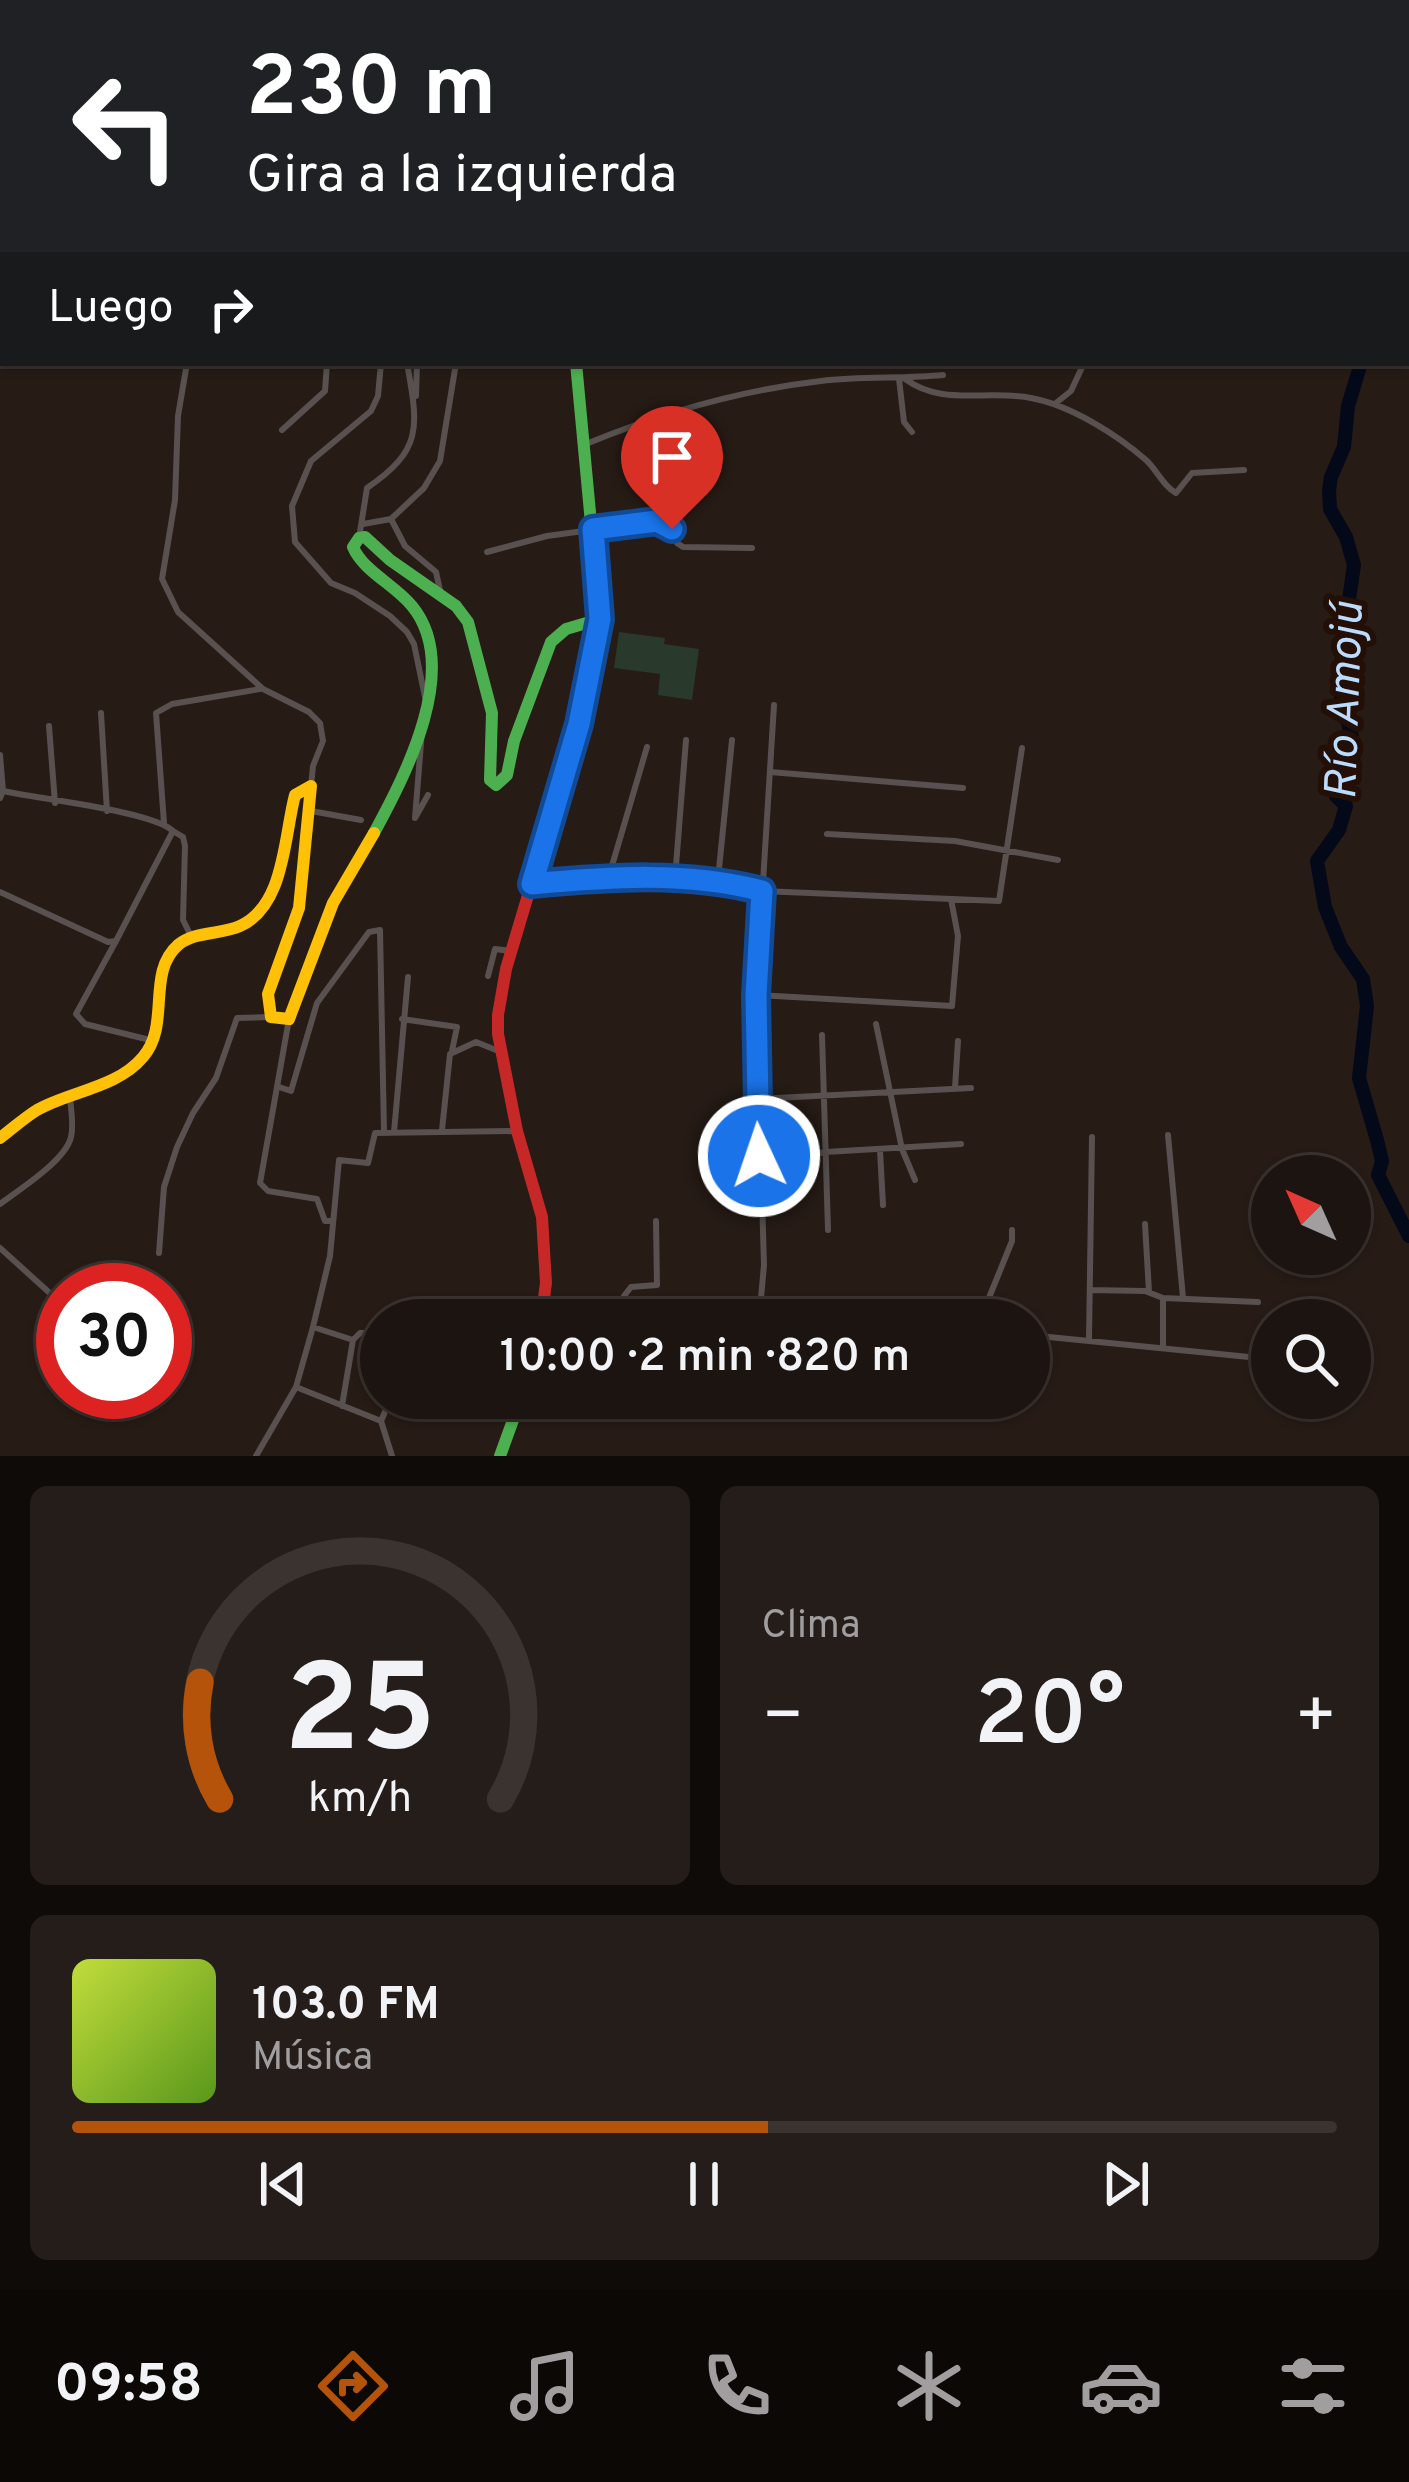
<!DOCTYPE html>
<html lang="es">
<head>
<meta charset="utf-8">
<style>
  :root { --surface:#1c1410; --page:#251d19; --text:#f1f3f6; --muted:#a09e9f; --line:#3a3330; --accent:#b45309 }
  body { margin:0; font-family:Overpass,sans-serif; background:var(--page); color:var(--text); height:100vh; display:flex; flex-direction:column; font-size:45px; white-space:nowrap }
  * { box-sizing:border-box; margin:0 }
  p { font-size:39px; color:var(--muted) }
  .icon { flex:none; width:66px; height:66px; fill:none; stroke:currentColor; stroke-width:2; stroke-linecap:round; stroke-linejoin:round }
  .map { position:relative; height:1456px; overflow:hidden }
  .details { display:flex; flex-direction:column; gap:30px; padding:30px; background:#0f0b09; flex:1 }
  .details>* { flex:none }
  .top-card { position:absolute; left:0px; top:0px; width:1410px; height:366px; box-shadow:0 3px 9px #0004,0 0 0 3px var(--line); background:#202124; color:#fff; overflow:hidden }
  .needle { width:78px; rotate:315deg }
  .controls { position:absolute; left:1251px; top:1155px; display:grid; gap:24px }
  .controls a { display:grid; place-items:center; width:120px; height:120px; border-radius:50%; background:var(--surface); box-shadow:0 3px 9px #0004,0 0 0 3px var(--line); font-size:60px }
  .speed { position:absolute; left:36px; top:1263px; display:flex; gap:24px; font-size:60px; font-weight:700; text-align:center }
  .speed>* { display:grid; place-content:center; width:156px; height:156px; border-radius:50%; background:var(--surface); box-shadow:0 3px 9px #0004,0 0 0 3px var(--line); line-height:1 }
  .speed .limit { border:18px solid #d22; background:#fff; color:#111 }
  .pin { position:absolute; display:grid; place-items:center; width:102px; height:102px; color:#fff; margin:-123px -51px; border-radius:50% 50% 50% 0; rotate:-45deg; box-shadow:0 0 12px #0007 }
  .pin .icon { rotate:45deg }
  .me { position:absolute; width:132px; margin:-66px; rotate:357deg; stroke-linejoin:round; filter:drop-shadow(0 0 9px #0008) }
  .turn { display:flex; align-items:center; gap:42px; height:252px; padding:0 48px; font-size:54px }
  .turn .icon { width:156px; height:156px; stroke-width:2.5 }
  .turn b { display:block; font-size:84px; line-height:102px }
  .then { display:flex; align-items:center; height:114px; padding:0 48px; background:#0003; gap:24px; font-size:45px }
  .big { font-size:90px; font-weight:600; line-height:1.1 }
  .details .widget { flex:1; display:flex; flex-direction:column; justify-content:center; gap:18px; min-width:0; padding:0 42px; border-radius:18px; background:var(--page) }
  .details .dial { align-items:center; gap:0 }
  .dial svg { height:312px; overflow:visible; fill:none; stroke:var(--line); stroke-width:7; stroke-linecap:round; text-anchor:middle }
  .dial text { fill:var(--text); stroke:none }
  .song { display:flex; align-items:center; gap:36px }
  .cover { width:144px; height:144px; border-radius:18px; background:linear-gradient(135deg,hsl(70 70% 55%),hsl(90 70% 35%)) }
  .played { height:12px; border-radius:6px; background:linear-gradient(90deg,var(--accent) 55%,var(--line) 55%) }
  .keys { display:flex; justify-content:space-around; direction:ltr }
  .heat { display:flex; justify-content:space-between; align-items:center; font-size:66px; direction:ltr }
  .details .tiles { flex:1; display:grid; gap:30px; grid-template-columns:1fr 1fr }
  .widget:last-child { grid-column:span 2 }
  .trip { position:absolute; left:360px; top:1299px; width:690px; height:120px; border-radius:60px; background:var(--surface); box-shadow:0 3px 9px #0004,0 0 0 3px var(--line); font-weight:600; line-height:120px; text-align:center }
  .tabs { display:flex; height:192px; justify-content:space-around; align-items:center; background:#0b0806; color:var(--muted) }
  .tabs .icon { width:84px; height:84px }
  .tabs .active { color:var(--accent) }
  .tabs b { font-size:54px; color:var(--text) }
  .map>svg:first-child { display:block }
  .green { fill:#29392b }
  .lines { fill:none; stroke-linecap:round; stroke-linejoin:round }
  .river { stroke:#030918; stroke-width:14 }
  .street { stroke:#585150; stroke-width:6 }
  .fast { stroke:#4caf50; stroke-width:12 }
  .slow { stroke:#ffc107; stroke-width:12 }
  .jam { stroke:#c62828; stroke-width:12 }
  .route-casing { stroke:#114b97; stroke-width:30 }
  .route { stroke:#1a73e8; stroke-width:21 }
  .labels { text-anchor:middle; dominant-baseline:central; stroke-width:12; stroke-linejoin:round; paint-order:stroke }
  .water-label { font-size:45px; font-style:italic; fill:#bbdbff; stroke:#230f05 }
</style>
</head>
<body>
<div class="map">
<svg width="1409" height="1456" viewBox="0 0 1409 1456">
  <rect width="100%" height="100%" fill="#261b15"/>
  <path class="green" d="M619,632L665,638L664,644L699,649L692,700L658,695L660,674L614,668Z"/>
  <g class="lines">
    <path class="river" d="M1269,3L1272,0
      M1361,363L1348,406L1344,447L1331,477L1329,490L1330,509L1346,537L1354,565L1343,641L1341,699L1354,744L1353,761L1336,796L1346,806L1339,830L1317,861L1325,907L1341,947L1363,979L1367,1006L1359,1078L1377,1140L1382,1161L1378,1175L1409,1236"/>
    <path class="street" d="M735,3L736,0
      M187,363L178,416L175,500L162,579L178,612L263,689L309,712L320,723L323,741L313,766L311,786
      M381,363L378,396L371,411L311,461L292,506L295,542L331,583L355,593L390,616L407,632L414,644L426,702
      M899,379L904,422L912,432
      M905,379C944,407 985,389 1031,398C1070,405 1116,434 1146,460C1157,470 1163,486 1176,493L1192,473L1244,470
      M416,396L417,363
      M1056,403L1071,391L1084,363
      M282,430L325,391L327,363
      M586,444C659,414 742,390 821,381C862,376 903,379 943,375
      M363,524L391,519
      M359,538L367,488C424,449 418,426 407,363
      M487,552L547,536L657,521L669,525L677,543L683,547L752,548
      M441,595L436,572L405,546L391,519L424,488L440,461L456,363
      M101,713L107,811
      M49,726L55,803
      M422,731L415,818L428,795
      M0,755L3,791
      M770,772L963,788
      M0,798L3,791C38,799 152,811 173,831
      M311,811L361,820
      M164,823L156,713L172,704L260,689
      M827,834L955,841L1058,860
      M609,876L647,747
      M675,878L686,740
      M718,879L732,740
      M535,884L608,877L718,879L762,891L999,901L1022,748
      M0,892L108,942L116,941L173,831L183,837L185,846L183,920L191,936
      M116,941L76,1014L85,1024L154,1041
      M488,976L495,949L511,951
      M756,995L952,1006L958,936L951,899
      M289,1019L260,1183L268,1191L317,1199L325,1221H332
      M402,1019L457,1027L452,1051
      M876,1024L902,1149L915,1180
      M822,1035L828,1230
      M279,1087L291,1091L317,1003L369,932L380,930L384,1131
      M955,1088L958,1041
      M756,1099L971,1088
      M442,1130L450,1054L476,1042L501,1052
      M394,1132L408,977
      M1168,1135L1183,1298
      M880,1150L883,1205
      M759,1156L961,1144
      M0,1204C19,1190 66,1160 71,1137C74,1125 71,1110 70,1097
      M1145,1224L1149,1292
      M0,1248L63,1305
      M159,1253L164,1187L177,1147L193,1113L216,1078L237,1018L269,1017
      M1090,1290L1145,1291L1163,1298
      M760,1317H853
      M854,1317L884,1315L939,1320
      M479,1320H531
      M625,1320L624,1296L631,1287L657,1285L656,1221
      M759,1320L764,1265L756,995L774,705
      M980,1320L1012,1241V1230
      M1029,1335L1249,1357
      M353,1340L360,1333H381
      M1089,1340L1092,1137
      M1163,1348V1298L1258,1302
      M296,1387L381,1421L392,1456
      M342,1406L353,1340L313,1327L330,1256L339,1160L368,1163L375,1133L517,1131
      M381,1421L391,1398
      M256,1456L296,1387L313,1327"/>
    <path class="fast" d="M609,3L610,0
      M562,781L579,724L600,619L576,363
      M374,833C406,774 462,667 412,606C395,585 363,571 353,547L359,538L365,537L390,560L456,606L468,622L492,713L490,780L496,785L507,775L514,741L551,642L566,629L600,619
      M500,1456L521,1398"/>
    <path class="slow" d="M0,1138C12,1129 24,1118 37,1110C71,1091 117,1088 143,1057C171,1025 146,973 178,945C195,931 220,935 240,926C285,906 284,836 295,795L311,786L299,908L268,994L271,1017L289,1019L333,903L374,833"/>
    <path class="jam" d="M541,1320L546,1283L542,1217L517,1131L498,1034V1015L506,969L562,781"/>
  </g>
  <g class="lines">
    <defs>
      <path id="route" d="M672,529L657,521L593,529L600,619L579,724L532,884C609,877 687,871 762,891L756,995L759,1156"/>
    </defs>
    <use href="#route" class="route-casing"/>
    <use href="#route" class="route"/>
  </g>
  <g class="labels">
    <g class="water-label">
      <text transform="translate(1347 701) rotate(-88)">Río Amojú</text>
    </g>
  </g>
</svg>
<div class="controls">
<a><svg class="needle" viewBox="-14 -14 28 28"><path d="M0-13l5 13h-10z" fill="#e53935"/><path d="M0 13l5-13h-10z" fill="#a09e9f"/></svg></a>
<a><svg class="icon" aria-label="search" viewBox="0 0 24 24"><circle cx="10" cy="10" r="6"/><path d="M15 15l6 6"/></svg></a>
</div>
<div class="speed"><div class="limit">30</div></div>
<div class="pin" style="left:672px;top:529px;background:#d93025"><svg class="icon" aria-label="arrive" viewBox="0 0 24 24"><path d="M6 21V4h12l-3 4 3 4H6"/></svg></div>
<svg class="me" style="left:759px;top:1156px" viewBox="-20 -20 40 40"><circle r="17" fill="#1a73e8" stroke="#fff" stroke-width="3"/><path d="M0-11L8 9 0 5-8 9z" fill="#fff"/></svg>
<div class="trip">10:00 · 2 min · 820 m</div>
<div class="top-card">
<div class="turn"><svg class="icon" aria-label="left" viewBox="0 0 24 24"><path d="M17 20v-9H6M10 6l-5 5 5 5"/></svg><div><b>230 m</b>Gira a la izquierda</div></div>
<div class="then">Luego<svg class="icon" aria-label="right" viewBox="0 0 24 24"><path d="M7 20v-9h11M14 6l5 5-5 5"/></svg></div>
</div>
</div>
<section class="details">
<div class="tiles">
<div class="widget dial"><svg viewBox="0 0 100 80">
<path d="M14 69A42 42 0 1 1 86 69"/>
<path d="M14 69A42 42 0 0 1 9 39" stroke="#b45309"/>
<text x="50" y="56" font-size="32" font-weight="700">25</text>
<text x="50" y="72" font-size="11">km/h</text>
</svg></div>
<div class="widget"><p>Clima</p>
<div class="heat"><a>−</a><b class="big">20°</b><a>+</a></div>
</div>
<div class="widget">
<div class="song"><i class="cover"></i><div><b>103.0 FM</b><p>Música</p></div></div>
<div class="played"></div>
<div class="keys"><svg class="icon" aria-label="previous" viewBox="0 0 24 24"><path d="M18 5L8 12l10 7zM5 5v14"/></svg><svg class="icon" aria-label="pause" viewBox="0 0 24 24"><path d="M8 5v14M16 5v14"/></svg><svg class="icon" aria-label="next" viewBox="0 0 24 24"><path d="M6 5l10 7-10 7zM19 5v14"/></svg></div>
</div>
</div>
</section>
<nav class="tabs">
<b>09:58</b>
<svg class="icon active" aria-label="directions" viewBox="0 0 24 24"><path d="M12 3l9 9-9 9-9-9zM9 14v-3h6M13 9l2 2-2 2"/></svg>
<svg class="icon" aria-label="music" viewBox="0 0 24 24"><path d="M9 18V5l10-2v13"/><circle cx="6" cy="18" r="3"/><circle cx="16" cy="16" r="3"/></svg>
<svg class="icon" aria-label="phone" viewBox="0 0 24 24"><path d="M5 4h4l2 5-3 2q2 4 5 5l2-3 5 2v4C11 20 4 13 5 4z"/></svg>
<svg class="icon" aria-label="climate" viewBox="0 0 24 24"><path d="M12 3v18M4 7l16 10M4 17L20 7"/></svg>
<svg class="icon" aria-label="car" viewBox="0 0 24 24"><path d="M5 17H2v-5l4-1 3-4h7l3 4 3 1v5h-3M9 17h6M6 11h13"/><circle cx="7" cy="17" r="2"/><circle cx="17" cy="17" r="2"/></svg>
<svg class="icon" aria-label="filters" viewBox="0 0 24 24"><path d="M4 7h16M4 17h16"/><circle cx="9" cy="7" r="2"/><circle cx="15" cy="17" r="2"/></svg>
</nav>
</body>
</html>
